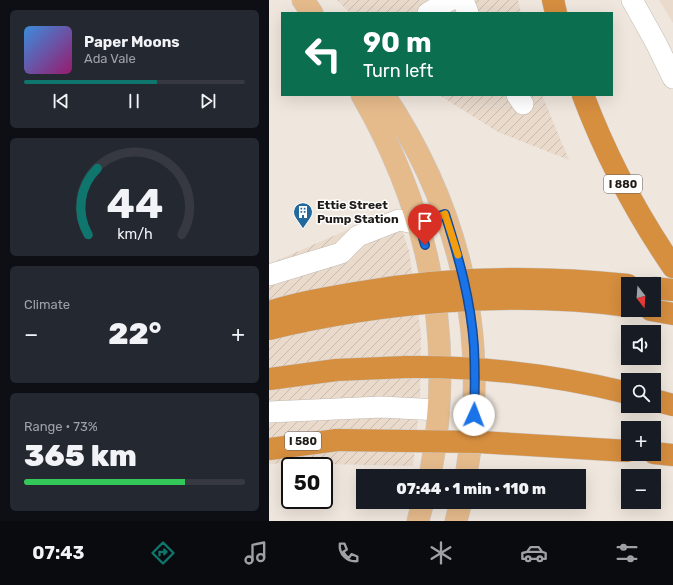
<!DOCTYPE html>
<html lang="en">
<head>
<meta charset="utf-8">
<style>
  :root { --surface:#171b24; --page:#242831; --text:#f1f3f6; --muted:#9ea1a6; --line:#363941; --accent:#0f766e }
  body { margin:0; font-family:Rubik,sans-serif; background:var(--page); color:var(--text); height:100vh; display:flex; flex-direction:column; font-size:15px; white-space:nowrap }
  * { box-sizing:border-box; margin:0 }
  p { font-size:13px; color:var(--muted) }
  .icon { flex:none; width:22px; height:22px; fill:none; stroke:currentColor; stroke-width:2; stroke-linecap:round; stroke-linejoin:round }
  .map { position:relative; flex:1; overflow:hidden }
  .sheet { display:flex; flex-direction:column; gap:10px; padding:10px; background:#0d0f14; width:269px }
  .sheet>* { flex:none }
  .guide { position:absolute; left:12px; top:12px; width:332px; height:84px; border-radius:0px; box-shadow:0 4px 16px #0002; background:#0b6e4f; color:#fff; overflow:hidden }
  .needle { width:26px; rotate:163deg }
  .tools { position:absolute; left:352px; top:277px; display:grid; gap:8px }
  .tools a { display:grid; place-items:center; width:40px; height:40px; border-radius:0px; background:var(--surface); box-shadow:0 4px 16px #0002; font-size:20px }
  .speed { position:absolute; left:12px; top:457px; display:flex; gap:8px; font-size:20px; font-weight:700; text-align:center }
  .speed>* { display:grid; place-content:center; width:52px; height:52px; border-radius:50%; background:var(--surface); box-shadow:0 4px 16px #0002; line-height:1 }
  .speed .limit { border:2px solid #111; border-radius:6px; background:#fff; color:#111 }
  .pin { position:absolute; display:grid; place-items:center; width:34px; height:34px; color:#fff; margin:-41px -17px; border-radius:50% 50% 50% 0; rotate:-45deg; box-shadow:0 0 4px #0007 }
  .pin .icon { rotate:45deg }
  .me { position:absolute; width:44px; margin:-22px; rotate:2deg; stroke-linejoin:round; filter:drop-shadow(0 0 3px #0008) }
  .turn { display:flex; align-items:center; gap:14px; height:84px; padding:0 16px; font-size:18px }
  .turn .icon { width:52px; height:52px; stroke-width:2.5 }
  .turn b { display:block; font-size:28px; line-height:34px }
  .big { font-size:30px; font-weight:800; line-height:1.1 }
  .sheet .card { flex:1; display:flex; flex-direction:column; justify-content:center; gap:6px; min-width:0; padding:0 14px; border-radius:6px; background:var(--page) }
  .sheet .dial { align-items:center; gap:0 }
  .dial svg { height:104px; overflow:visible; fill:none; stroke:var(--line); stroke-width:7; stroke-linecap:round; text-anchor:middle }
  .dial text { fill:var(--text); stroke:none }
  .song { display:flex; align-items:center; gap:12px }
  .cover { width:48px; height:48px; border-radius:6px; background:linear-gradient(135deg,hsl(210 70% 55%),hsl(320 70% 35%)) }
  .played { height:4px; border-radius:2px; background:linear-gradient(90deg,var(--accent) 60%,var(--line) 60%) }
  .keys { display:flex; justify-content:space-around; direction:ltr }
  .heat { display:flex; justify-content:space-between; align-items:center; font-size:22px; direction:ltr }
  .charge { height:6px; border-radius:3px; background:linear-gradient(90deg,#34c759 73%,var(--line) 0) }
  .trip { position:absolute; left:87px; top:469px; width:230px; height:40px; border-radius:0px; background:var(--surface); box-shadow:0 4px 16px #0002; font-weight:800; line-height:40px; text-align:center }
  .tab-bar { display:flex; height:64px; justify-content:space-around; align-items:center; background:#090b0e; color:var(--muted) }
  .tab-bar .icon { width:28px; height:28px }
  .tab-bar .current { color:var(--accent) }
  .tab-bar b { font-size:18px; color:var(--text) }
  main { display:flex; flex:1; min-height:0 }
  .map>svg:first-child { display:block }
  .built { fill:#e9dacc }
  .industrial { fill:url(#industrial-furrows) }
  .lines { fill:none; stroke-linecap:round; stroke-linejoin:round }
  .minor-casing { stroke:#c2bab1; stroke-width:22 }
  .major-casing { stroke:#c9c8c8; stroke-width:23 }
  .highway-casing { stroke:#c9c8c8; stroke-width:23 }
  .minor { stroke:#fff; stroke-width:21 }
  .major { stroke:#e6bb8c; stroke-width:22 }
  .highway { stroke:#d68e3f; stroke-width:22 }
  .highway-bridge-casing { stroke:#c9c8c8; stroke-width:23; stroke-linecap:butt }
  .highway-bridge { stroke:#d68e3f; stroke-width:22 }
  .route-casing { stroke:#114b97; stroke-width:10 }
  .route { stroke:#1a73e8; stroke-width:7 }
  .slow { stroke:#f59e0b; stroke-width:7 }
  .labels { text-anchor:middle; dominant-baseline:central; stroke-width:3; stroke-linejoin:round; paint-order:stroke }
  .shield { fill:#fff; stroke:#625f5d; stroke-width:1 }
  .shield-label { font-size:11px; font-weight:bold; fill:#1e1b18 }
  .poi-label { font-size:12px; font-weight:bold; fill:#1e1b18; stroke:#fff; text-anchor:start }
</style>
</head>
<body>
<main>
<section class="sheet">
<div class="card">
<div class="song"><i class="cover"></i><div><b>Paper Moons</b><p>Ada Vale</p></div></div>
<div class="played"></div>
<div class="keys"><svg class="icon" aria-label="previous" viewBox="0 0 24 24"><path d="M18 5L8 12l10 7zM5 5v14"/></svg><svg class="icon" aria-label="pause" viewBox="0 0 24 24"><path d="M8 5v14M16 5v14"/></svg><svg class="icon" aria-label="next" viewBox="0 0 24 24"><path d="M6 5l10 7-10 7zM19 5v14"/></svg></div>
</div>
<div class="card dial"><svg viewBox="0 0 100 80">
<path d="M14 69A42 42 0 1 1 86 69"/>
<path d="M14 69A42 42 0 0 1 21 18" stroke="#0f766e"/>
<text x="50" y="56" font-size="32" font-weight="700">44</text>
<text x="50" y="72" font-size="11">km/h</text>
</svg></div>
<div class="card"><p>Climate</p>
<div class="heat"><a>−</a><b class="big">22°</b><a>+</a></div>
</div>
<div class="card"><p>Range · 73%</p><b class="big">365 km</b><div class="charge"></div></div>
</section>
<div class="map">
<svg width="404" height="521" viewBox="0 0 404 521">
  <defs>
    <pattern id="industrial-furrows" width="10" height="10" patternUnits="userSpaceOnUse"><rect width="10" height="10" fill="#e9dacc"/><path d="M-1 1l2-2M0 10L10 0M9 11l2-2" fill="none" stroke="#c7baae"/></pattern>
  </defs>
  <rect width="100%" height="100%" fill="#efe6dd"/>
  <path class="built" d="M390,0H404V23Z"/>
  <path class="industrial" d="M68,0H249L252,13H81Z
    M170,95H273L300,160L229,132Z
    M127,212L140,251L152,334L151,399L144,466L15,463L0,464V264L78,230Z"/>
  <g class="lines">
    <defs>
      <path id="minor" d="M194,0L199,13
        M363,0L387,43L404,78
        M159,13L181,0
        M248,95L254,104
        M0,275L72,253L89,236L130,220L150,224L176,214
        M0,412L112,407L170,410"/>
      <path id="major" d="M34,0L43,13
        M93,95C161,213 187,341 161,476
        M115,95C193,212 221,337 197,476
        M149,521L154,502
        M187,521L192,502"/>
      <path id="highway" d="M284,0L287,13
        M314,95C337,156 367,213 404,267
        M385,288L404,290
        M382,310L404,314
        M0,379L67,370L137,367
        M385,400L404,405
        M0,449L68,440
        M385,453L404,455"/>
    </defs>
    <use href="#minor" class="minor-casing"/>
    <use href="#major" class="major-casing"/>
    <use href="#highway" class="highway-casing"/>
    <use href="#minor" class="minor"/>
    <use href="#major" class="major"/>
    <use href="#highway" class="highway"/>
    <defs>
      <path id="highway-bridge" d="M0,312C28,303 57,298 86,293C177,277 267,275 359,285
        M0,329C112,302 244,290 359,306
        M137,367C212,366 286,375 359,393
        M68,440L210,442L359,451"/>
    </defs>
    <use href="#highway-bridge" class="highway-bridge-casing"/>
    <use href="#highway-bridge" class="highway-bridge"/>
  </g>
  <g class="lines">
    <defs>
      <path id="route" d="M156,245L150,224L176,214C190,258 202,301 205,347C206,369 206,392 205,415"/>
    </defs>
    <use href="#route" class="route-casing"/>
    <use href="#route" class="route"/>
    <path class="slow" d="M169,217L176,214L189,255"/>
  </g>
  <defs>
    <symbol id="building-pin" viewBox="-11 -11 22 30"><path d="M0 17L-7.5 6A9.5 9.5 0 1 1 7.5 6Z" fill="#22689c" stroke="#fff"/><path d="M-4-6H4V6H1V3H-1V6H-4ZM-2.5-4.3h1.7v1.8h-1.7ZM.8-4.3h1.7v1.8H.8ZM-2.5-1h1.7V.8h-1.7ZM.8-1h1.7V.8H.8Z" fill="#fff"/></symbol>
  </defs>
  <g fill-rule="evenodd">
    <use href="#building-pin" x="23" y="201" width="22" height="30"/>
  </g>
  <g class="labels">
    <g class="shield">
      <rect x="335" y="175" width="38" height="18" rx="3"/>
      <rect x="16" y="432" width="36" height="18" rx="3"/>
    </g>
    <g class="shield-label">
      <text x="354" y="184">I 880</text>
      <text x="34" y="441">I 580</text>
    </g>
    <g class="poi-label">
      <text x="48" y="205">Ettie Street<tspan x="48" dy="14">Pump Station</tspan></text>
    </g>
  </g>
</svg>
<div class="tools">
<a><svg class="needle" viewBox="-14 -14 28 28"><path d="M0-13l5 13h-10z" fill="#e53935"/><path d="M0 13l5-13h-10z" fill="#9ea1a6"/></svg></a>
<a><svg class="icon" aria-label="sound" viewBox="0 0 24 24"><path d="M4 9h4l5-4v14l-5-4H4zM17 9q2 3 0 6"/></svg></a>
<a><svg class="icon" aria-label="search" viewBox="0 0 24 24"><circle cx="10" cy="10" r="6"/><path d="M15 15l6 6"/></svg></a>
<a>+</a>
<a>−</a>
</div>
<div class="speed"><div class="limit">50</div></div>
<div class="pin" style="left:156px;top:245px;background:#d93025"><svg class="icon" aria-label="arrive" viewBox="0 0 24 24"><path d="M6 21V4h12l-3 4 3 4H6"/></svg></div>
<svg class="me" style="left:205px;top:415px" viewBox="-20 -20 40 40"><circle r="19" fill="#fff"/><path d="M0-13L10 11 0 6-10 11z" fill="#1a73e8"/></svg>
<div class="trip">07:44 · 1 min · 110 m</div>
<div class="guide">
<div class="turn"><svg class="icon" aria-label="left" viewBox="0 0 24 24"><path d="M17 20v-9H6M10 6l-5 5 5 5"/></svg><div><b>90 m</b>Turn left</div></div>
</div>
</div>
</main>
<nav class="tab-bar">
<b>07:43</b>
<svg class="icon current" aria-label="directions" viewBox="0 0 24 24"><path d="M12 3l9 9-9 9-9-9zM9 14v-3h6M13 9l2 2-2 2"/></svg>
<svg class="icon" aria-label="music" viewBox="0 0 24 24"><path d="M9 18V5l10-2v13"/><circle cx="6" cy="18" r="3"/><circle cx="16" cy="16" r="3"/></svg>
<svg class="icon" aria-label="phone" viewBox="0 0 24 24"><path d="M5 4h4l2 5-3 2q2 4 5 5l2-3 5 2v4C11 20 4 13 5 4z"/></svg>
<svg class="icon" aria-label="climate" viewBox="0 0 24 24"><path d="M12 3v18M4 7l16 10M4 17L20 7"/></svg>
<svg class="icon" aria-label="car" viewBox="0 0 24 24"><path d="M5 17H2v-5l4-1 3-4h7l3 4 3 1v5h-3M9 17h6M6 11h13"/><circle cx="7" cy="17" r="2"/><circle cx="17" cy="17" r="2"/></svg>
<svg class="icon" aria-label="filters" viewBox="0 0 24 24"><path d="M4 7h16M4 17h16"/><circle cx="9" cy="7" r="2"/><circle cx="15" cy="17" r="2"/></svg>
</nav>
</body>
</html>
